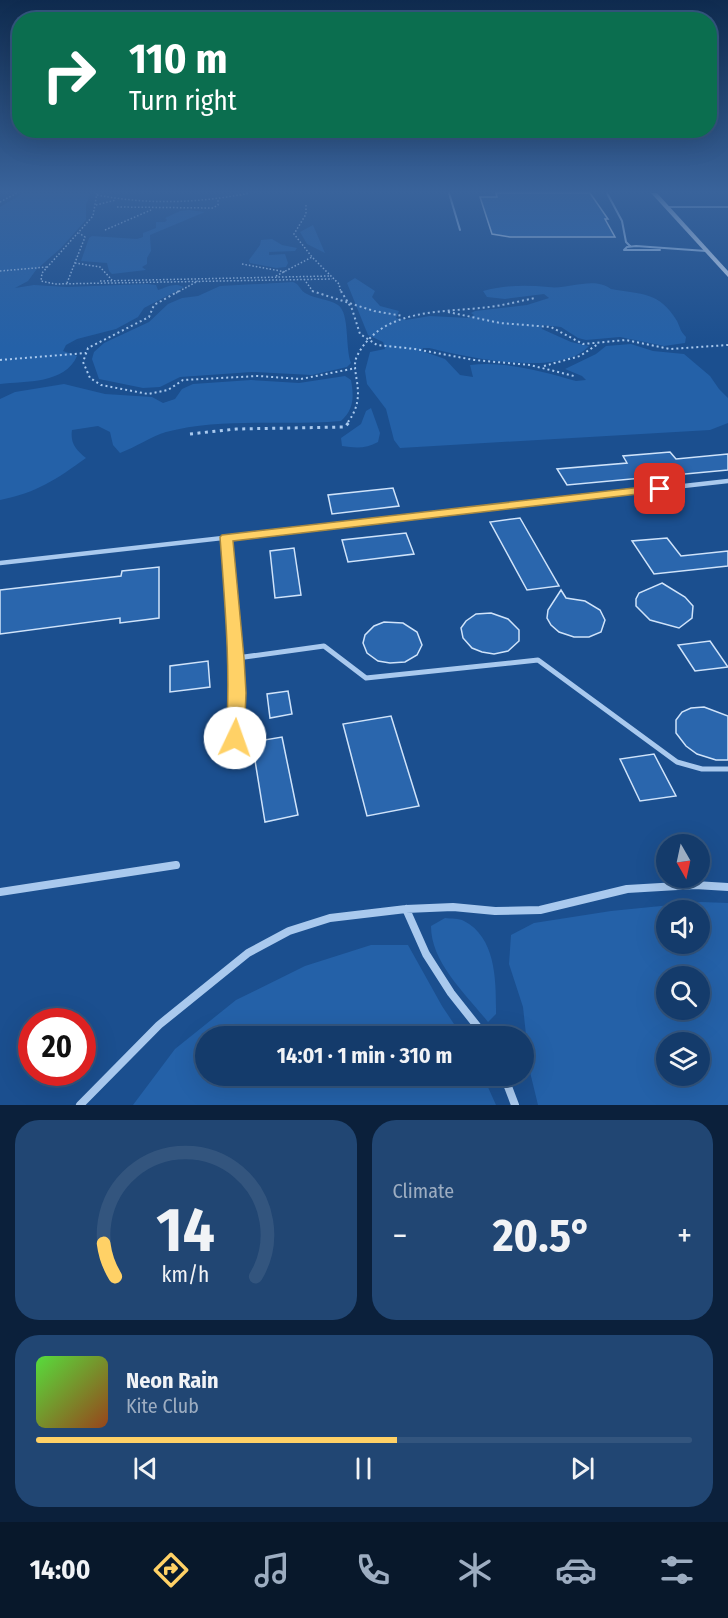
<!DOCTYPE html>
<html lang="en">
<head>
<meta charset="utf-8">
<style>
  :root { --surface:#143b6b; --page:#214673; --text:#f1f3f6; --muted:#9dadc1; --line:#33557e; --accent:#ffd166 }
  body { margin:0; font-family:"Fira Sans Condensed",sans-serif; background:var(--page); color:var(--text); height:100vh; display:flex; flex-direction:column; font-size:22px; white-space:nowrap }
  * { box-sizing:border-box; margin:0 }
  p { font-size:20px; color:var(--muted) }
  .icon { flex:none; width:33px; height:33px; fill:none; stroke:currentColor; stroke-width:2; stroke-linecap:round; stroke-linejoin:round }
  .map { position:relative; height:1105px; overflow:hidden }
  .drawer { display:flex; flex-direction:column; gap:15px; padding:15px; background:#0b203b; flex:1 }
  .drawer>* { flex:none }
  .banner { position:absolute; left:12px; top:12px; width:705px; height:126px; border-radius:24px; box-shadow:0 6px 24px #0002,0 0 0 2px var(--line); background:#0b6e4f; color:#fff; overflow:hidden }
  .needle { width:39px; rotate:171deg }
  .controls { position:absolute; left:656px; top:834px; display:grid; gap:12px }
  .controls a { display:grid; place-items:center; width:54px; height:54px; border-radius:50%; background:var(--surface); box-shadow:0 6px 24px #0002,0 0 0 2px var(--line); font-size:30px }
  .speed { position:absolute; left:18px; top:1008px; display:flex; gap:12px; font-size:30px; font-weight:700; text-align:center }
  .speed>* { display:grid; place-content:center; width:78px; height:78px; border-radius:50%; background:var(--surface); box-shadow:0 6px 24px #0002,0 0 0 2px var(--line); line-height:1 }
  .speed .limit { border:9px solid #d22; background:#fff; color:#111 }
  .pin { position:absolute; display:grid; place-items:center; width:51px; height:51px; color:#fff; margin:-26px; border-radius:12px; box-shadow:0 3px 9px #0006 }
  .me { position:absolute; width:66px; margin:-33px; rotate:3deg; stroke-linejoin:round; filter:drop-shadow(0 0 4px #0008) }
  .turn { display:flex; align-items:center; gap:21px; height:126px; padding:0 18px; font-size:27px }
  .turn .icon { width:78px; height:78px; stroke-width:2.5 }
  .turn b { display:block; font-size:42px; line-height:51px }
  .big { font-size:45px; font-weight:700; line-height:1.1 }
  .drawer .tile { flex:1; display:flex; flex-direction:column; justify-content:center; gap:9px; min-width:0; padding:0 21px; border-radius:24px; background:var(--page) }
  .drawer .dial { align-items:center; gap:0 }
  .dial svg { height:156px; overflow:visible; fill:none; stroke:var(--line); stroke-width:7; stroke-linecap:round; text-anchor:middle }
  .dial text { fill:var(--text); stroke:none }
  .song { display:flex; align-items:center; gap:18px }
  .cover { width:72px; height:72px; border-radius:9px; background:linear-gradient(135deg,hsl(110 70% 55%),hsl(20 70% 35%)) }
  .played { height:6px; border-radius:3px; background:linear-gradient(90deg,var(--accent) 55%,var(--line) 55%) }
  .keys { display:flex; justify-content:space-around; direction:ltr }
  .heat { display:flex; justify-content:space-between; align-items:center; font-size:33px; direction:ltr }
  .drawer .tiles { flex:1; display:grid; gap:15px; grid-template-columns:1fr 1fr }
  .tile:last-child { grid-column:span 2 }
  .trip { position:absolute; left:195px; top:1026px; width:339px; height:60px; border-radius:30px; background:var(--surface); box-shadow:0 6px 24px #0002,0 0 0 2px var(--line); font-weight:700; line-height:60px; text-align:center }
  .tab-bar { display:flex; height:96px; justify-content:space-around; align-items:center; background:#08182b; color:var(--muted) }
  .tab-bar .icon { width:42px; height:42px }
  .tab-bar .active { color:var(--accent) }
  .tab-bar b { font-size:27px; color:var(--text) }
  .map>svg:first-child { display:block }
  .green { fill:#2461a8; fill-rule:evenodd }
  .building { fill:#2a66ad; stroke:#cfe3fa; stroke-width:1.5 }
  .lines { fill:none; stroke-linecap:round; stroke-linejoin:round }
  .path-far2 { stroke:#a9c9ee; stroke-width:1.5; stroke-dasharray:1.5 2; stroke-linecap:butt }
  .path-far1 { stroke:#a9c9ee; stroke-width:2; stroke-dasharray:2 3; stroke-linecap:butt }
  .path { stroke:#a9c9ee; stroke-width:3; stroke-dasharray:3 4.5; stroke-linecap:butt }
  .lane-far3 { stroke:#a9c9ee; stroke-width:2 }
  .lane-far2 { stroke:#a9c9ee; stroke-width:4.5 }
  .lane-far1 { stroke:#a9c9ee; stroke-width:5 }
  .lane { stroke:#a9c9ee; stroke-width:8 }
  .secondary { fill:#d6e6fa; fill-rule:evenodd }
  .route { fill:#ffd166; stroke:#a68842; stroke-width:1.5 }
</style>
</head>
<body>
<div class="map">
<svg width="728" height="1105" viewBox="0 0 728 1105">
  <rect width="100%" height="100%" fill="#1b4f8f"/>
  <path class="green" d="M23,193L90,194L86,205V220L61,248L36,270L28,281L15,288L34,285L67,287L147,284L156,285L158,290C167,287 174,282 184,287L144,308L138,317L116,329L77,339L66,345L63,351L77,356C65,384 26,381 0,384V207Z
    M189,210L205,212L150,235L151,251L147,258V264L142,267L146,270L112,274L109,271L107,263L81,261L89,238L92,236L137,239L143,237V233L156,228V222H165L167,220L165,218L180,211Z
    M313,225L325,253L307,244L300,232Z
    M272,239L282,245L297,248L295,251L269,252V255L285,254L288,263L286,267L276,268L250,263L249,260L260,245L261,240Z
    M355,278L375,291L372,297L380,306L399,311L396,318L406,320L430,316L469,318L474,315L471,313L475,311L527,305L549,298L544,294L505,299L487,297L483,291C505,285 526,285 548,287C568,290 593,276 611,289C642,295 659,291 677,321C680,327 680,331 686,337L685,343L664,346L620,337L586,340L578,338L561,327L541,325L542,329L571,342L589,346C560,378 466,357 429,348H423L422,351L445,359L460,375L473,377L470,365C506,361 542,371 576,381L586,380L582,376L565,369L596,354L606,346L631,344L653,351L684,354L710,376L719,389L728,398V423L710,430L400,448L394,440L386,409L367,384L365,371L370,352L385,349L383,342L368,335L347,283Z
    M293,282C300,284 300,291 307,294C316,299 329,299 338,305C350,313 345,348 351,363L347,367L312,375L252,372L180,377L160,387L143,388L99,379L92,359L94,352L104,343L149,322L168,304L182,298L198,296L220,286Z
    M345,376L351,380C354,397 354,409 341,421C284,426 223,417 166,432C150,437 136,447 120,453L113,445L110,432L98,426L72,430C70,443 76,450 86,458C57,479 36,493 0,500V399L15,392L64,384L105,394L152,397L163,403L175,399L182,389L193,384L251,380L299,383Z
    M371,408L380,433L378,442C366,449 355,448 342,446L341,438L361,424L366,411Z
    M701,902L728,903V1105H538L530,1072L523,1007L509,964L511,935L534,923L611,911ZM666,910H699V944H666ZM666,976H699V1010H666ZM666,1042H699V1076H666Z
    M445,918C451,919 459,918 464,921C497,938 496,983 496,1014L488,1022C466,994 431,963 431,926Z
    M371,945H408L442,1006L462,1036H206V1076H483L496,1105H133L175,1049L236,1000L305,966Z"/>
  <path class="building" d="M496,193H590L608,219H605L615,237H510L492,234L480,197H497Z
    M670,452L676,459L728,454V470L567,485L557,469L627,463L623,456Z
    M393,488L399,506L332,514L328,495Z
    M520,518L559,586L527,590L490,522Z
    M406,533L414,554L348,562L342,540Z
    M667,538L681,556L728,551V566L654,574L632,541Z
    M294,548L301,595L275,598L270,551Z
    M159,567V618L120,623V618L0,634V590L121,576L122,571Z
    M662,583L685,597L693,606L692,618L679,628L650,620L636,606V599L639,593Z
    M561,590L566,598L585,601L600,610L605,620L601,632L589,637H574L559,632L551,625L547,618L548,610Z
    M491,613L508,619L519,630V641L508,651L494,654L482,652L472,648L463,638L461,628L466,621L476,614Z
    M384,622L403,623L417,632L422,645L417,655L405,662L390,663L378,661L367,653L363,643L365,635L374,626Z
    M710,641L728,667L695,671L678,645Z
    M208,661L210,687L170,692V666Z
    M288,691L292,714L270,718L267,694Z
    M704,707L728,716V760H716L697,754L686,746L676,733V720L682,712L691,708Z
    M391,716L419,806L367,816L343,724Z
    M282,737L298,815L265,822L252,742Z
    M654,754L676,796L640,801L620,759Z"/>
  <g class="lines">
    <path class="path-far2" d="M97,193L93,216L42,273L41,281L55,284L332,279
      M97,195C149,205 199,203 250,193
      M0,202L17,193
      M96,205L116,200
      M306,205V214L294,234L312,257L339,284L341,293
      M117,207L213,208L218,205V199
      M105,230L151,210
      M75,263L100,267L112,280
      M242,264L286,272
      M0,271L47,267
      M276,276L312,257
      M304,279L314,293
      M100,281L329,276
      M67,283L85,237L79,233
      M176,293L198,281"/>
    <path class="path-far1" d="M179,291L154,305L149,317L88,348L83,362L90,378L101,385L148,394L168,390L183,380L258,376L301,379L356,368
      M312,291L374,311L403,316
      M341,291L352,309L360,334L377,345L415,349L474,360L530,365L574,376
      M448,312L500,323L551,327L583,344L626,340L670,349L728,345
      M0,360L86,353
      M544,366L580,356L598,344
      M348,422C369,394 349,372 357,356C382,307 443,313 489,307C505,305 520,301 535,298"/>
    <path class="path" d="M190,434L236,429L345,427L350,421"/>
    <path class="lane-far3" d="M449,193L460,230
      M607,193L622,221L626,242L630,246
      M666,207H728
      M624,250L627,247L636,246L706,251
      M624,250H660"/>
    <path class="lane-far2" d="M226,537L231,592
      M0,563L728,481"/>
    <path class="lane-far1" d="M231,590L235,663V738
      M237,658L324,646L366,678L538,660L677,762L702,769H728"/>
    <path class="lane" d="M0,892L176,865
      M406,909L426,954L451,993L485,1036
      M504,1076L515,1105
      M80,1105L159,1025L248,953L289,931L330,918L406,909L453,907L495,911L540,910L627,889L695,885L728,887"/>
    <path class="secondary" d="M651,193H657L728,271V277Z"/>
  </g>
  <linearGradient id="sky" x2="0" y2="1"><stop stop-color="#0f2b4f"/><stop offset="0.55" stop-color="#39639b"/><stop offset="1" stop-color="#39639b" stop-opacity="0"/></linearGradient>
  <rect width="728" height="348" fill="url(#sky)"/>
  <path class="route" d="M660,485L664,486L666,489L664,491L233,541L244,658L246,693L244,738L241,743L235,745L229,743L226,738C231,671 225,605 220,537L222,535Z"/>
</svg>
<div class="controls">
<a><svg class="needle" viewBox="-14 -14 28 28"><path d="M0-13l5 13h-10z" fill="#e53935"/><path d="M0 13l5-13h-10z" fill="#9dadc1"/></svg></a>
<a><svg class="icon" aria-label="sound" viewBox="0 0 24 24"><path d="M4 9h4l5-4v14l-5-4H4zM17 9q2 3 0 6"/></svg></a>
<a><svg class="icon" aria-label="search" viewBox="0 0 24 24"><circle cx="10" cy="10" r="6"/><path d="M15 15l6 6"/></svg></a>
<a><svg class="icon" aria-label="layers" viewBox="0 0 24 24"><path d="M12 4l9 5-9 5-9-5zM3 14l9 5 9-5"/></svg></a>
</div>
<div class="speed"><div class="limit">20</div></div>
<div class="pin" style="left:660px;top:489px;background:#d93025"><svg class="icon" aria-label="arrive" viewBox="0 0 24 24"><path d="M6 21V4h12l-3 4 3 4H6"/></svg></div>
<svg class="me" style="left:235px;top:738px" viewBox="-20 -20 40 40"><circle r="19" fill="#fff"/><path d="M0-13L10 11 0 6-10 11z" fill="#ffd166"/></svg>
<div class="trip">14:01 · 1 min · 310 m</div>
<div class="banner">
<div class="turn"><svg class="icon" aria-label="right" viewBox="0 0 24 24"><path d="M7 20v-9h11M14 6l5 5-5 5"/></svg><div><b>110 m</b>Turn right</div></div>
</div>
</div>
<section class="drawer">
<div class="tiles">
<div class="tile dial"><svg viewBox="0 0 100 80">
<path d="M14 69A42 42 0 1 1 86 69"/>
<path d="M14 69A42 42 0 0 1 8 52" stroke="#ffd166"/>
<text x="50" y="56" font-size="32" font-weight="700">14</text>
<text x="50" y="72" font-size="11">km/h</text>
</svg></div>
<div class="tile"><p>Climate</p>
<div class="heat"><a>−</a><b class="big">20.5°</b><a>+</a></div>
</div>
<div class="tile">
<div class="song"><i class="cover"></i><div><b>Neon Rain</b><p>Kite Club</p></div></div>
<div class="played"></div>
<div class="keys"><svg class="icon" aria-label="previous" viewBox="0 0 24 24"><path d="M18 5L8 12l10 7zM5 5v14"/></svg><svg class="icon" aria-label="pause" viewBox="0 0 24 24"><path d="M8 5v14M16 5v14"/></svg><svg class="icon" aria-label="next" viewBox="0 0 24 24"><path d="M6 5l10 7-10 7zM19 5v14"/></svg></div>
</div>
</div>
</section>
<nav class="tab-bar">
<b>14:00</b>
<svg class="icon active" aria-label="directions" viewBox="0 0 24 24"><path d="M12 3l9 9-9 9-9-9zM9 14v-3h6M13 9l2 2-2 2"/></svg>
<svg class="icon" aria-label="music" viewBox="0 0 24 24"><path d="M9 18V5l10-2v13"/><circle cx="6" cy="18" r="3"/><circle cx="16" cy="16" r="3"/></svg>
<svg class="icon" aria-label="phone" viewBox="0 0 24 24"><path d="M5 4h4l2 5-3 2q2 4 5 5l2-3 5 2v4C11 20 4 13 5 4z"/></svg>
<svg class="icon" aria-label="climate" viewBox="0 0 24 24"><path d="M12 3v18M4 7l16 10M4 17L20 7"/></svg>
<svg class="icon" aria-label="car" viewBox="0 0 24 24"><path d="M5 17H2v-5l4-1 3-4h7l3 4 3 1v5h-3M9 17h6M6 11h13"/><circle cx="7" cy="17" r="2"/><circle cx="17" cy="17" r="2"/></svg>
<svg class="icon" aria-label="filters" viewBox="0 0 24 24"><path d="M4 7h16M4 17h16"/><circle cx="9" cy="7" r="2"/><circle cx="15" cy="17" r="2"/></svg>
</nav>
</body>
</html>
